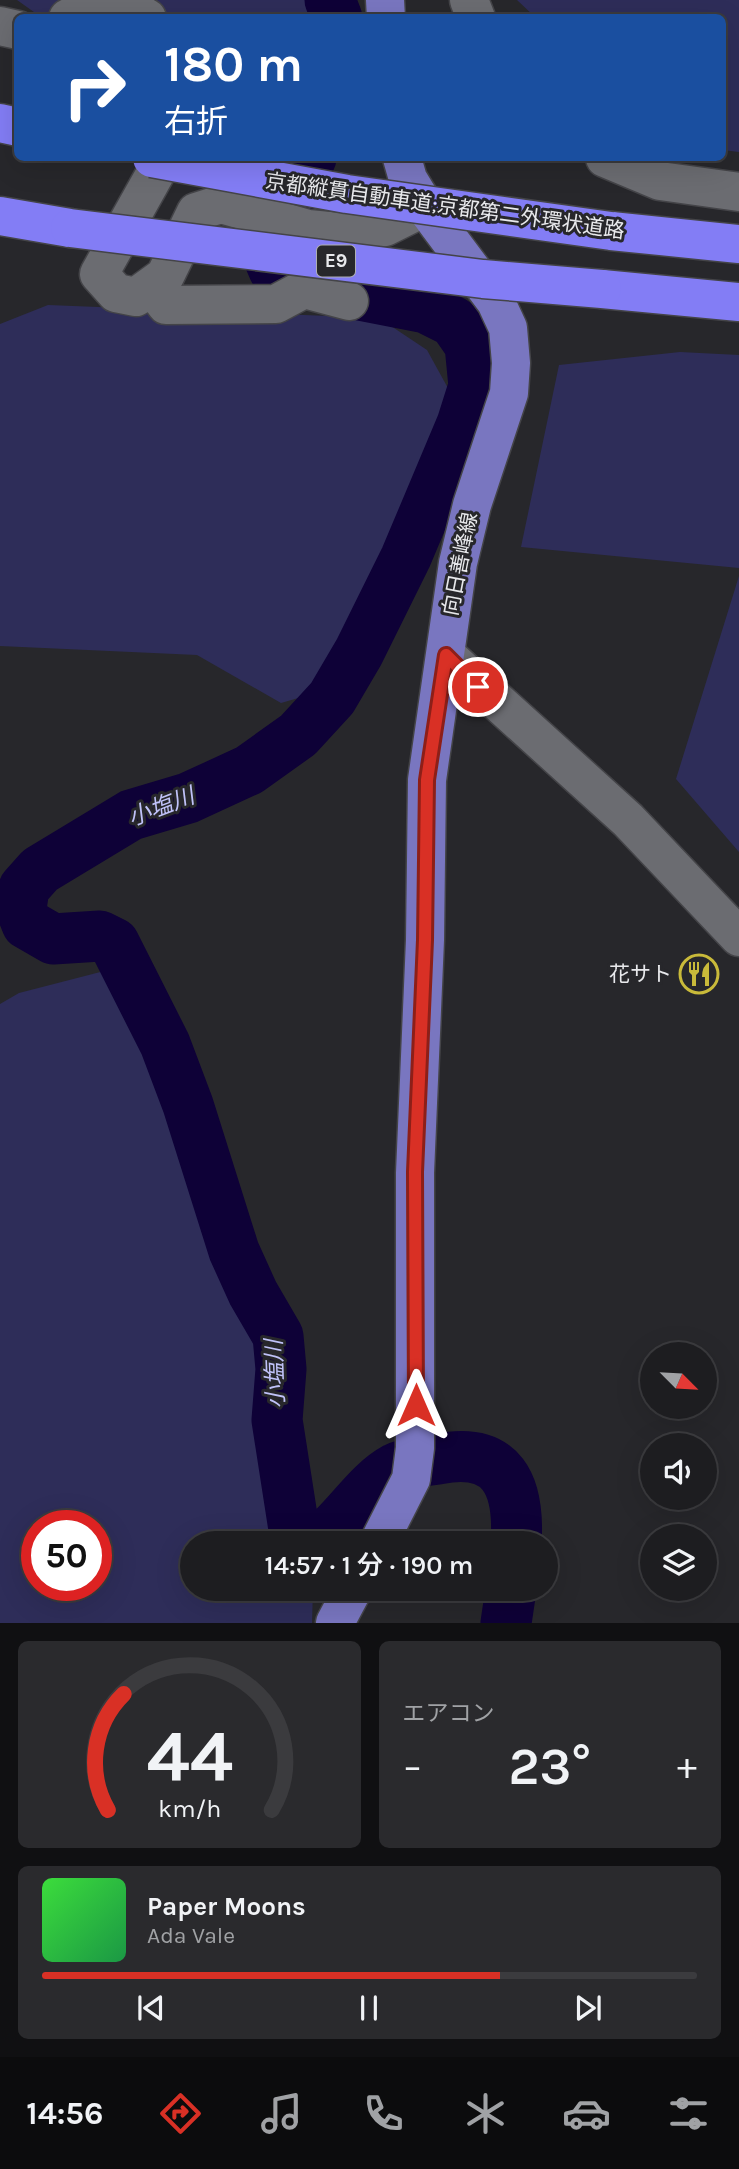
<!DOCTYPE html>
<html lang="ja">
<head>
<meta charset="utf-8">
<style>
  :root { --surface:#1d1d20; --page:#2a2a2d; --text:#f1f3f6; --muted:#a0a2a5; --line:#3b3b3e; --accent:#d93025 }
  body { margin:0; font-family:Karla,"Noto Sans JP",sans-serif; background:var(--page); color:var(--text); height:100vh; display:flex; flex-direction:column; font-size:26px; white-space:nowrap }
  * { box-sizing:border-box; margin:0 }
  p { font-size:23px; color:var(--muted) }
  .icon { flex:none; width:38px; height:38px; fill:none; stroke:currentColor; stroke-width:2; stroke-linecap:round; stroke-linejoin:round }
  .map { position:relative; height:1623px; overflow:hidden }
  .side { display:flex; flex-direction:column; gap:18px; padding:18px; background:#101012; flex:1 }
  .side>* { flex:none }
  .top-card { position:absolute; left:14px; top:14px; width:712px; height:147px; border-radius:10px; box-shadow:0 7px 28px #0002,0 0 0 2px var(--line); background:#1a4fa0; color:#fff; overflow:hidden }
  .needle { width:46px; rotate:114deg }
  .tools { position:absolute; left:640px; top:1342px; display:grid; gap:14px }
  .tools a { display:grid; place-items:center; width:77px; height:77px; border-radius:50%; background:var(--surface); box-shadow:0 7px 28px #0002,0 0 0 2px var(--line); font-size:35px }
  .speed { position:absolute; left:21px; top:1510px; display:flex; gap:14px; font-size:35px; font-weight:700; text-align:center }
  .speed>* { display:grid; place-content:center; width:91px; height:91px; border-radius:50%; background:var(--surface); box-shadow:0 7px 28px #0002,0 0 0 2px var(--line); line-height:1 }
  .speed .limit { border:10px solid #d22; background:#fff; color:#111 }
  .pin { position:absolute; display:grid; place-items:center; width:60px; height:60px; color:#fff; margin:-30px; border:4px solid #fff; border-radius:50%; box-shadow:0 2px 7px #0007 }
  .me { position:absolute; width:77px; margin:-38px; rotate:0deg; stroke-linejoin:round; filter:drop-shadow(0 0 5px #0008) }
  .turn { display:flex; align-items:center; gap:24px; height:147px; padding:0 35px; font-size:32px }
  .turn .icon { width:91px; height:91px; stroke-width:2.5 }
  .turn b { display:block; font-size:49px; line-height:60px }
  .big { font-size:52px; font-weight:600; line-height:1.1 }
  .side .tile { flex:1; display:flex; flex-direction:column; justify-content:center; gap:10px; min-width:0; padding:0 24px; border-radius:10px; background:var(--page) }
  .side .dial { align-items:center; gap:0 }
  .dial svg { height:182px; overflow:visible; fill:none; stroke:var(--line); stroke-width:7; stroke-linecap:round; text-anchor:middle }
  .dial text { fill:var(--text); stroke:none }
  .song { display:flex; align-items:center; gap:21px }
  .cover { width:84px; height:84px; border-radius:10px; background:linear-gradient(135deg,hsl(120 70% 55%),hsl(140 70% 35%)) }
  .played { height:7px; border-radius:4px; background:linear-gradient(90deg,var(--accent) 70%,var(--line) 70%) }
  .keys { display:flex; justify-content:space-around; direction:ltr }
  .heat { display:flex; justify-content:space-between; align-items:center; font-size:38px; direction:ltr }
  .side .tiles { flex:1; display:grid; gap:18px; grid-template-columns:1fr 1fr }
  .tile:last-child { grid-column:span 2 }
  .trip { position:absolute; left:180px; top:1531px; width:378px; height:70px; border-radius:35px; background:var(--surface); box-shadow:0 7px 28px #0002,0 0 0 2px var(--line); font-weight:600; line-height:70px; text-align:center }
  .tabs { display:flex; height:112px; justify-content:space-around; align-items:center; background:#0c0c0d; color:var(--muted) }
  .tabs .icon { width:49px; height:49px }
  .tabs .active { color:var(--accent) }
  .tabs b { font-size:32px; color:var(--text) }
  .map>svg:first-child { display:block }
  .green { fill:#2e2d59; fill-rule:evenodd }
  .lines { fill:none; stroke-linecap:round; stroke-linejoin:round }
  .river { stroke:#0e0137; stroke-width:51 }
  .minor-casing { stroke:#444448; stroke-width:41 }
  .major-casing { stroke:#444448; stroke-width:41 }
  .highway-casing { stroke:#444448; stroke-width:41 }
  .minor { stroke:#6b6c71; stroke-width:38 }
  .major { stroke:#7976c0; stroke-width:38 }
  .highway { stroke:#837df5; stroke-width:38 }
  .highway-bridge-casing { stroke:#444448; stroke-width:41; stroke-linecap:butt }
  .highway-bridge { stroke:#837df5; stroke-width:38 }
  .route-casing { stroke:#8d1f18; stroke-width:18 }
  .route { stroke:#d93025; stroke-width:12 }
  .labels { text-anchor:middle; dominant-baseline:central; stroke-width:6; stroke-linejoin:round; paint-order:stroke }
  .shield { fill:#27272b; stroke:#aeafb2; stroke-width:2 }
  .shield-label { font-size:19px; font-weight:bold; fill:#e8e9ec }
  .street-label { font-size:21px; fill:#e8e9ec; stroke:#27272b }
  .poi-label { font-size:21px; fill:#e8e9ec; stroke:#27272b; text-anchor:end }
  .water-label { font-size:23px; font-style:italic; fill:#c0c2f9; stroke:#27272b }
</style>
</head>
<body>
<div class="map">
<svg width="739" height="1623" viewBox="0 0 739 1623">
  <rect width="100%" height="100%" fill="#27272b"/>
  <path class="green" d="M17,0H341V17H41Z
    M517,0H739V152L723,150V18L535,17Z
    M48,305L379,318L427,350L449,390L418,548L350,683L281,703L197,655L0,646V324Z
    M680,352L739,355V568L521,547L559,365Z
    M739,576V852L676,779Z
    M112,969L258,1321L311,1515V1543L192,1544V1589H313L312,1623H0V1004L19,993ZM96,1526V1586H37V1526Z"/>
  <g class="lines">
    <path class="river" d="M330,0L337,18
      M307,1544L298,1538L293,1523L277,1420L281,1369L278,1336L253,1293L234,1251L188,1105L165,1044L114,943L100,936L53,939L27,924L21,909L24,888L40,870L131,815L188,798L249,770L298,735L332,698L359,652L406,557L462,424L474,386L470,345L454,322L426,308L303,284L274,270L268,256L271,237L311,158
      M313,1544C345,1525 363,1486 396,1468C408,1462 425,1461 438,1459C503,1446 520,1485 516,1544
      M506,1623L511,1589"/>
    <defs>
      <path id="minor" d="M469,0L476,18
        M68,18C95,6 120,3 147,18
        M0,26L18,30
        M164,158L99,274L116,293L136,297L165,276L196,212L221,204L308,229L350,233L385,227L425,207
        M605,158L660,181L739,192
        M152,286L166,305L276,304L304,289L349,301
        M446,655L628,820L739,937"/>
      <path id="major" d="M385,0L386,18
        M378,1544L411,1479L415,1448V1173L425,940L427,780L458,563L472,505L509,393L511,363L508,328L496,302L425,207L408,179L402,158
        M335,1623L353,1589"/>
      <path id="highway" d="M0,123L18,127
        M0,216L70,228
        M611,231L739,244
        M602,289L739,302"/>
    </defs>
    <use href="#minor" class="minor-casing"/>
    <use href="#major" class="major-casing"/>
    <use href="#highway" class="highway-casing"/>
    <use href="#minor" class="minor"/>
    <use href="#major" class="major"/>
    <use href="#highway" class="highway"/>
    <defs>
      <path id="highway-bridge" d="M152,158L347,194L611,231
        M70,228L483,279L602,289"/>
    </defs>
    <use href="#highway-bridge" class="highway-bridge-casing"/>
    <use href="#highway-bridge" class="highway-bridge"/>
  </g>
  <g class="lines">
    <defs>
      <path id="route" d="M416,1405L415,1172L425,940L427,780L446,655L478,687"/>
    </defs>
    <use href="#route" class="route-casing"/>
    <use href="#route" class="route"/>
  </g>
  <defs>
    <symbol id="restaurant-ring" viewBox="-11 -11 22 22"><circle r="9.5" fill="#27272b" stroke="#c9ba3a" stroke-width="1.5"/><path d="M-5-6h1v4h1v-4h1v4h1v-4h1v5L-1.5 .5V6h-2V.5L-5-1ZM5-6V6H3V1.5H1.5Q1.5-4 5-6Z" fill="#c9ba3a"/></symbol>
  </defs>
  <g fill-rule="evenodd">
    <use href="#restaurant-ring" x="677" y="952" width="44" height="44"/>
  </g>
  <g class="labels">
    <rect class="shield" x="317" y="245.5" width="38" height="31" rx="5"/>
    <g class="shield-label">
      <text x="336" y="261">E9</text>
    </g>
    <g class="street-label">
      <text transform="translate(445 206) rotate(8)">京都縦貫自動車道;京都第二外環状道路</text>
      <text transform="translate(460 564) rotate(-79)">向日善峰線</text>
    </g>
    <g class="poi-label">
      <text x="672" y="974">花サト</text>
    </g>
    <g class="water-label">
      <text transform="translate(161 807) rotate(-21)">小塩川</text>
      <text transform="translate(275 1374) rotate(-92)">小塩川</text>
    </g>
  </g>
</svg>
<div class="tools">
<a><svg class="needle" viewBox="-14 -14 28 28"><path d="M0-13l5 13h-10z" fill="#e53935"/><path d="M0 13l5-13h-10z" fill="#a0a2a5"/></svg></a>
<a><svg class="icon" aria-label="sound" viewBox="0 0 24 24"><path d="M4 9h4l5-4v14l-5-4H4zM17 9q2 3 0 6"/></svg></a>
<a><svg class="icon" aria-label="layers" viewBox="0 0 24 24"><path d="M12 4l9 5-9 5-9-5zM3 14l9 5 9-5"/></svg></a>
</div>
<div class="speed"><div class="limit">50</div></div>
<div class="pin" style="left:478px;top:687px;background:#d93025"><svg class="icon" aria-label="arrive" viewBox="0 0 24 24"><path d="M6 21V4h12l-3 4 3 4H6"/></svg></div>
<svg class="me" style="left:416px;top:1405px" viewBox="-20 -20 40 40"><path d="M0-17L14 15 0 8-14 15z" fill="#d93025" stroke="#fff" stroke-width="4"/></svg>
<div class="trip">14:57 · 1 分 · 190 m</div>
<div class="top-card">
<div class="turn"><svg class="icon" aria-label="right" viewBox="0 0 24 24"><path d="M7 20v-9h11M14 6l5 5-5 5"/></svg><div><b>180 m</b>右折</div></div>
</div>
</div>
<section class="side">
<div class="tiles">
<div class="tile dial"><svg viewBox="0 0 100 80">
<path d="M14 69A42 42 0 1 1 86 69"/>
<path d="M14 69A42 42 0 0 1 21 18" stroke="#d93025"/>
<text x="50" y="56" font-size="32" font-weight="700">44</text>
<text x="50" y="72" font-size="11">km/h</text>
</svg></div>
<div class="tile"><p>エアコン</p>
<div class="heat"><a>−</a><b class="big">23°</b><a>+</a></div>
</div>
<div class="tile">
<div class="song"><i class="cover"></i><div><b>Paper Moons</b><p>Ada Vale</p></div></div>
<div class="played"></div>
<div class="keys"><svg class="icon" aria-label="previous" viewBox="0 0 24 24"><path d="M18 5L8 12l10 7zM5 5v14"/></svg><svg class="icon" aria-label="pause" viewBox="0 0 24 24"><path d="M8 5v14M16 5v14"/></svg><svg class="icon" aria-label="next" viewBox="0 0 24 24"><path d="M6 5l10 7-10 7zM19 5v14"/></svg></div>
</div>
</div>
</section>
<nav class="tabs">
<b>14:56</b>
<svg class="icon active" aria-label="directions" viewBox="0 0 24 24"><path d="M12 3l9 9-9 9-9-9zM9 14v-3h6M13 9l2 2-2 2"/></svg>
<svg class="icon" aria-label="music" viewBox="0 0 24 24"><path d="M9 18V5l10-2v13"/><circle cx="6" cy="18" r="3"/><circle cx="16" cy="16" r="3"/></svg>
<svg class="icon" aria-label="phone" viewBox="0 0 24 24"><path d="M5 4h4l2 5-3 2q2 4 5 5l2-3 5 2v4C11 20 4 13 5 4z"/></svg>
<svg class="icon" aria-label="climate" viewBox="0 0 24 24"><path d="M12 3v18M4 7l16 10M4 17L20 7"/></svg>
<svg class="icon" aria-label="car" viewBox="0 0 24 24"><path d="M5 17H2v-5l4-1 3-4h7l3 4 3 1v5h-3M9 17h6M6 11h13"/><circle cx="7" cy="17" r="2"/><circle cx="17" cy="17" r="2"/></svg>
<svg class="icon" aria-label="filters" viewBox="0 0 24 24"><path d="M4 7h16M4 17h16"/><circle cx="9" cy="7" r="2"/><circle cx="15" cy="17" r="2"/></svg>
</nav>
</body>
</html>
